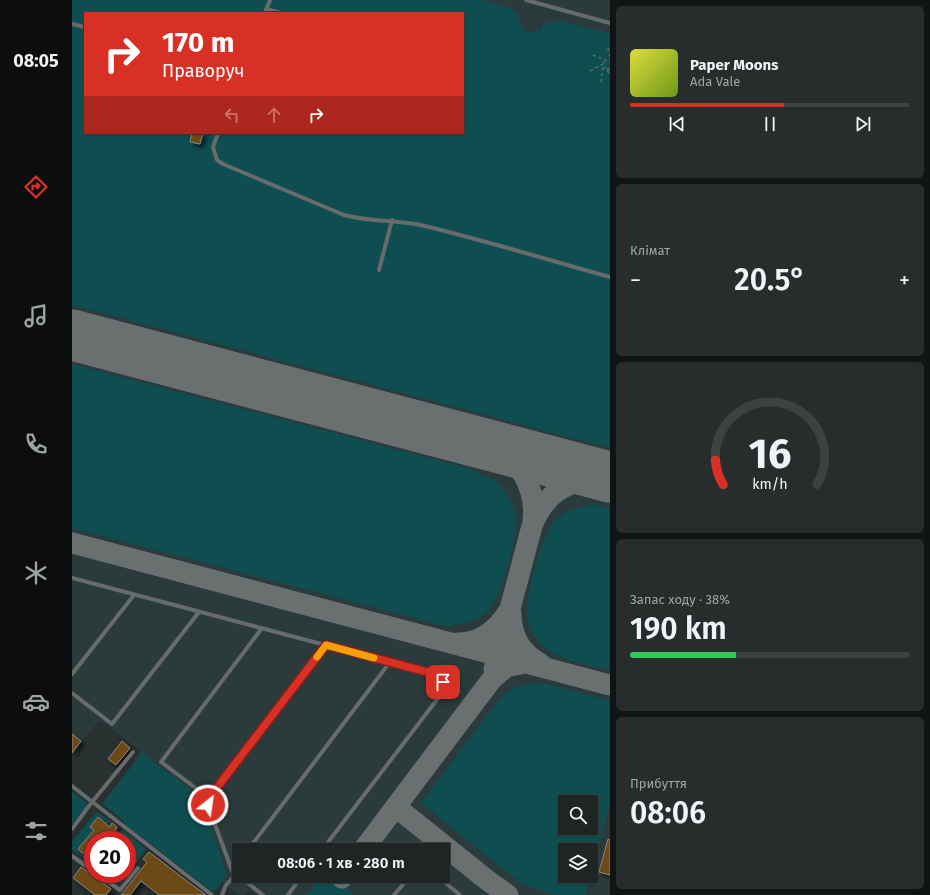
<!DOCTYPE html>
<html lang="uk">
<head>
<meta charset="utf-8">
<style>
  :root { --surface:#1f2424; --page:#272c2c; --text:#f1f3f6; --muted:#a1a4a6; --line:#3c4141; --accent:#d93025 }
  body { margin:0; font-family:"Fira Sans",sans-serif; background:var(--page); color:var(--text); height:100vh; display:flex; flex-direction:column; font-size:15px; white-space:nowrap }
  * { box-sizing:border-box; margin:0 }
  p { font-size:13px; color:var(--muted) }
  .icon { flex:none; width:22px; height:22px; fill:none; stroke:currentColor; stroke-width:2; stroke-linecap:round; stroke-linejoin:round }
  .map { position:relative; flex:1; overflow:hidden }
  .sheet { display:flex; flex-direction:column; gap:6px; padding:6px; background:#111414; width:320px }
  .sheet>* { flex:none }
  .guide { position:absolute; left:12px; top:12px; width:380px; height:122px; border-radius:0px; box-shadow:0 1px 3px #0004,0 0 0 1px var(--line); background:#d93025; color:#fff; overflow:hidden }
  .tools { position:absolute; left:486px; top:795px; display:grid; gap:8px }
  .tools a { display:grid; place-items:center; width:40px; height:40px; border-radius:0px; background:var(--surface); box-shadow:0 1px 3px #0004,0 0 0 1px var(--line); font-size:20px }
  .speed { position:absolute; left:12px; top:831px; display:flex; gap:8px; font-size:20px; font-weight:700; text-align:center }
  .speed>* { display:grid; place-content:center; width:52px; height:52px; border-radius:50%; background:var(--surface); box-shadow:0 1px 3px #0004,0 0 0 1px var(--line); line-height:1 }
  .speed .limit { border:6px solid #d22; background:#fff; color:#111 }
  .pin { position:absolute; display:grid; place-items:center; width:34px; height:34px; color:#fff; margin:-17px; border-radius:8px; box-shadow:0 2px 6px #0006 }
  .me { position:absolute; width:44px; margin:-22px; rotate:30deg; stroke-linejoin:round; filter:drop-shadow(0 0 3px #0008) }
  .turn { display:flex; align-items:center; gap:14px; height:84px; padding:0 12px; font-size:18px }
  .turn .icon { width:52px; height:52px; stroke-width:2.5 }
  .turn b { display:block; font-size:28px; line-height:34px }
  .lanes { display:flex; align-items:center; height:38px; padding:0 12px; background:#0003; justify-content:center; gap:20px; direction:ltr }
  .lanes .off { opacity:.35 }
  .big { font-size:30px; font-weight:600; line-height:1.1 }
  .sheet .card { flex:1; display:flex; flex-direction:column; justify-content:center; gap:6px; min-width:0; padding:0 14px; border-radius:6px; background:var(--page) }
  .sheet .dial { align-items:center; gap:0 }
  .dial svg { height:104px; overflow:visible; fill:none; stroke:var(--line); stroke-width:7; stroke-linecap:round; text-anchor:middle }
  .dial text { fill:var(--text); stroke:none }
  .song { display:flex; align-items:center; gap:12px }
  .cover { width:48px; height:48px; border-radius:6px; background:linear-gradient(135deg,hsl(60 70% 55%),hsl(80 70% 35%)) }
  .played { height:4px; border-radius:2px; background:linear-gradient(90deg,var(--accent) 55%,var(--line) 55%) }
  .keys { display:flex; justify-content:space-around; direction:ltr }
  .heat { display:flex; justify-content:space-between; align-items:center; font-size:22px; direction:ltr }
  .charge { height:6px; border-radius:3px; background:linear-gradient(90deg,#34c759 38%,var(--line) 0) }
  .trip { position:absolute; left:160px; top:843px; width:218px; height:40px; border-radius:0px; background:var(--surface); box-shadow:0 1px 3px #0004,0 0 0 1px var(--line); font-weight:600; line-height:40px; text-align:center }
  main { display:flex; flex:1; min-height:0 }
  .tabs { display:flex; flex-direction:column; width:72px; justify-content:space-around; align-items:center; background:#0c0e0e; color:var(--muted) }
  .tabs .icon { width:28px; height:28px }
  .tabs .on { color:var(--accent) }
  .tabs b { font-size:18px; color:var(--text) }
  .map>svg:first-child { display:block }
  .built { fill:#2b3b3b; fill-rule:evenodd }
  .green { fill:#0f4e50; fill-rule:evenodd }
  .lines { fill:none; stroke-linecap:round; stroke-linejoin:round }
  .taxiway { stroke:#6a7070; stroke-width:21 }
  .runway { stroke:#6a7070; stroke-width:51 }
  .building { fill:#6d4a14; stroke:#89847f; filter:url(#shadow) }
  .path { stroke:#636a6a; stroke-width:1.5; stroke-dasharray:3 3; stroke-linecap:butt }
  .lane { stroke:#686b6c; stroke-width:4 }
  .route-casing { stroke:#8d1f18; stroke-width:10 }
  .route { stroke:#d93025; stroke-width:7 }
  .slow { stroke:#f59e0b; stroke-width:7 }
</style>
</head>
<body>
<main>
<nav class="tabs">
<b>08:05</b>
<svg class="icon on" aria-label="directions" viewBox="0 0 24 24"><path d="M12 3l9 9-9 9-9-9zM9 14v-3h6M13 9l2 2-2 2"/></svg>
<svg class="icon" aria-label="music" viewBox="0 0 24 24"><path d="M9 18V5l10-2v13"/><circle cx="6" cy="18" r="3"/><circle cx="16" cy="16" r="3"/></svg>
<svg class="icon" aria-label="phone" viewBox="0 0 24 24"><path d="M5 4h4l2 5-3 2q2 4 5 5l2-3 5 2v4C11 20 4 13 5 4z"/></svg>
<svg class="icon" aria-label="climate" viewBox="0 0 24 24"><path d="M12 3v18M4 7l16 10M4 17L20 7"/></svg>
<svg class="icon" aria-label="car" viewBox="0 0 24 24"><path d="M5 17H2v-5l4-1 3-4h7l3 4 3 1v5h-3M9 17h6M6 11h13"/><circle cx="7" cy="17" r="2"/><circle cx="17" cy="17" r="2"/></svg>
<svg class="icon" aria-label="filters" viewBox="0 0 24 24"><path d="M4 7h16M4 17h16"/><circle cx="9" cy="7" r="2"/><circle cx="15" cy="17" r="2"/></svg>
</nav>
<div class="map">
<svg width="538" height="895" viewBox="0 0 538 895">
  <defs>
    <filter id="shadow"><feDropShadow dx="3.5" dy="3.5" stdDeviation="2" flood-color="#0009"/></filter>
  </defs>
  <rect width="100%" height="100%" fill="#293030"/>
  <path class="built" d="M0,0H538V895H185L177,889L173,895H168L150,883L125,813L60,763L68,751L28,720L3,749L0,747ZM13,13H391V133H13ZM493,802H519V828H493ZM167,850H371V876H167ZM493,850H519V876H493Z"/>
  <path class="green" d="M0,0H410L442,9L441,13L447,15L446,17L448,18L447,24L451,26L450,30L463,33L464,29L469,30L470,24H473V22H486L487,20L538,34V448L0,305ZM13,13H391V133H13Z
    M0,364L402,470C406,475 413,476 418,478C428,483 435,494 440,504C443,511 444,520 444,528C442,547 430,595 417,609C405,622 390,625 373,626L0,528Z
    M521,505L538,507V670C511,663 478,661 462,635C458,629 455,620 455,612C454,593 470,536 482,522C492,511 507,506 521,505Z
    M463,683L475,684L538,701V803L519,874V850H493V876H519L513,895H481L450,884L349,803L428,698L443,687ZM493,802H519V828H493Z
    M70,753L128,797L155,875L144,890H138L51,823L52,821L30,804Z
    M0,791L15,803L14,808L0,824Z
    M24,812L39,821L35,825L47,834L51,830L73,848V850L49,883H44L32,874H55V840H21V854L16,859H13L0,850V842Z
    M250,876H257L281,893L280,895H235Z"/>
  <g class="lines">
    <path class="taxiway" d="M417,445C448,457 465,490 461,522
      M0,543L538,685
      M439,613C439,636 450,654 469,664
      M385,643C407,644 425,630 436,612
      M422,669L460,526C474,490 501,477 538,479
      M324,807L415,880L436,895
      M291,850L420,679L434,667L453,663
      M270,878L271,876"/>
    <path class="runway" d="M0,335L538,477"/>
  </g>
  <path class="building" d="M120,133H131L128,144L118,142Z
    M0,734L9,741L0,753Z
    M50,741L58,748L44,765L36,759Z
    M26,817L38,827L40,823L45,827L43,831L54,840H33L29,837L27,840H21V848L14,856L6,849L22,830L18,827Z
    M536,839L538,840V875L527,872Z
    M77,852L115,881L134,895H87L69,881L58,895H49L75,862L71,859Z
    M9,867L39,889L34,895H23L1,878Z"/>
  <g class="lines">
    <path class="path" d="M536,48L538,57
      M521,55L535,61L531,63
      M538,69H534L538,74
      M518,71L531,64
      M529,82L531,66L534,69"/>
    <path class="lane" d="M454,0L538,23
      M194,9L209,13
      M193,13L198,0
      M0,24L13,27
      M146,133L141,147L145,160L151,164L272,215C298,222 326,220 353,226C415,241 476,260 538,277
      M307,270L320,220
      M0,578L359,673L368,677L372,685L370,693L250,850
      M0,674L62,595
      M0,693L40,724L127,612
      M0,786L140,895
      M137,798L89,762L190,628
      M0,829L20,802L61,752
      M176,850L318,662
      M359,850L366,841
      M0,856L21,871
      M160,871L167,862
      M25,874L48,890L66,868
      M365,876L388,895
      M150,895L154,885L164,874
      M191,895L160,871L136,805L137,798L254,645
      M216,895L230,876
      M322,895L338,876"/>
  </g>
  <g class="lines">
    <defs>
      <path id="route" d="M136,805L137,798L254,645L359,673L365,675L371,682"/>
    </defs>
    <use href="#route" class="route-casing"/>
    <use href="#route" class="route"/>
    <path class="slow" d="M245,657L254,645L302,658"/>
  </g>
</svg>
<div class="tools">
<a><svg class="icon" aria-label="search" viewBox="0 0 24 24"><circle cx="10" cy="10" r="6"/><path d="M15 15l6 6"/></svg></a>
<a><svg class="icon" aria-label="layers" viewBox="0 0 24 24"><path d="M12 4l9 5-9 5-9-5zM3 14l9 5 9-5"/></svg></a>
</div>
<div class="speed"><div class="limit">20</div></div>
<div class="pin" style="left:371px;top:682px;background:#d93025"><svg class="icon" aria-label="arrive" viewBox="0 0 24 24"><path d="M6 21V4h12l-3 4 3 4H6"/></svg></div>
<svg class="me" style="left:136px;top:805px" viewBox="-20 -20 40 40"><circle r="17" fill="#d93025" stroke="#fff" stroke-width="3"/><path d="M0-11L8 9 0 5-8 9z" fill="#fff"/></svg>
<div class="trip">08:06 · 1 хв · 280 m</div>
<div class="guide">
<div class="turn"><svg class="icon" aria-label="right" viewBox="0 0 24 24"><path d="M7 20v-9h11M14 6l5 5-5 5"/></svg><div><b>170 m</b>Праворуч</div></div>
<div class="lanes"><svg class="icon off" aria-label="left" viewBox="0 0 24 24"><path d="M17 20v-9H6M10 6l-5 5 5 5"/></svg><svg class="icon off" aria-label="ahead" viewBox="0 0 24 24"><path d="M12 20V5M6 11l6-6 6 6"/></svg><svg class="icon" aria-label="right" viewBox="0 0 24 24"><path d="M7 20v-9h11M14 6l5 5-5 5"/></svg></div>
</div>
</div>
<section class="sheet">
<div class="card">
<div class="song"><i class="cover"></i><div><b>Paper Moons</b><p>Ada Vale</p></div></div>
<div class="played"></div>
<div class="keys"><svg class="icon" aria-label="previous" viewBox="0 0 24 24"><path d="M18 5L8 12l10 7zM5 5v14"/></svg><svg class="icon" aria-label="pause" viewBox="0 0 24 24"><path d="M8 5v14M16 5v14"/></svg><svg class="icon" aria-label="next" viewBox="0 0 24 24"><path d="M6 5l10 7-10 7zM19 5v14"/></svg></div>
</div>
<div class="card"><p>Клімат</p>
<div class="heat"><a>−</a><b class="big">20.5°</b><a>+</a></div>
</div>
<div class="card dial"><svg viewBox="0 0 100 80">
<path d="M14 69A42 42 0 1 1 86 69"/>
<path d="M14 69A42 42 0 0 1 8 50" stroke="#d93025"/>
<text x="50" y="56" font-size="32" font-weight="700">16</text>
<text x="50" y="72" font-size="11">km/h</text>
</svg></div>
<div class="card"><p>Запас ходу · 38%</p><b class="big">190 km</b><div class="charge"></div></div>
<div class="card"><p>Прибуття</p><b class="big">08:06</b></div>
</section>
</main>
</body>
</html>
